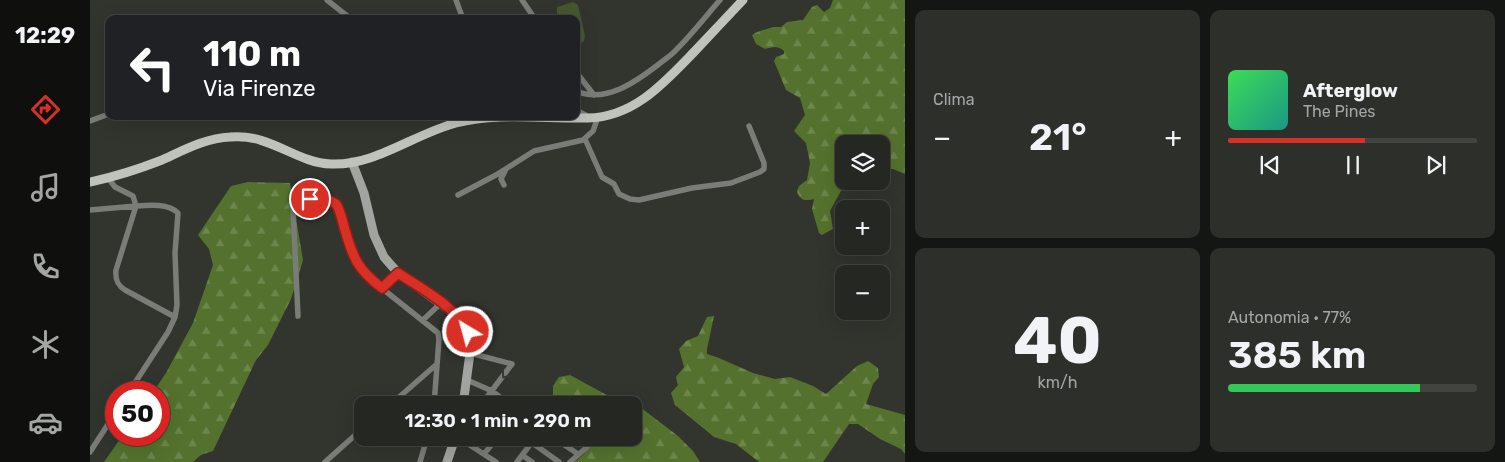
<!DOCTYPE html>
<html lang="it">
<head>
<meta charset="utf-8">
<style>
  :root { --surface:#252822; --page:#2d302a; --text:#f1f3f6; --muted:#a3a6a5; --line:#424440; --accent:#d93025 }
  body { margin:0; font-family:Rubik,sans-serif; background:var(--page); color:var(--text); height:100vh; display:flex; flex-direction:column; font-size:19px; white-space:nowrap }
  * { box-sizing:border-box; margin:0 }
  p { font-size:16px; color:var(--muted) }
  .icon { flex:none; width:28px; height:28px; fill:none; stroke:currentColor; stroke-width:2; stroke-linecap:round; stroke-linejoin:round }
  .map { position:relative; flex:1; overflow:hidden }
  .sheet { display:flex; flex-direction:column; gap:10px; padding:10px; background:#141613; width:600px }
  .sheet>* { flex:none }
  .hud { position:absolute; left:15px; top:15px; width:475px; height:105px; border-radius:10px; box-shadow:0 5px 20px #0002,0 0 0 1px var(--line); background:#202124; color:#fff; overflow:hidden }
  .controls { position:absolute; left:745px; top:135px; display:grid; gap:10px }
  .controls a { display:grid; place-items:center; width:55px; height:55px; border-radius:10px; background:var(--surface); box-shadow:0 5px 20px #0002,0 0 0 1px var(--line); font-size:25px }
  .speed { position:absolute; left:15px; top:381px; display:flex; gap:10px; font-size:25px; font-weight:700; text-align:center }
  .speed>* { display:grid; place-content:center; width:65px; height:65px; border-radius:50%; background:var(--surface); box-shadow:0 5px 20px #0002,0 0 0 1px var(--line); line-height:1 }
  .speed .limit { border:8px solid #d22; background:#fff; color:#111 }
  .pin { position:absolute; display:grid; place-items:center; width:42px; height:42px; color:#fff; margin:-21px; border:2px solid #fff; border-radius:50%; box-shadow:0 1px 5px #0007 }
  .me { position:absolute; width:55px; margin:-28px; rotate:323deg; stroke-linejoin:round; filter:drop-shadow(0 0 4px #0008) }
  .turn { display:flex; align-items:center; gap:18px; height:105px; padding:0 15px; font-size:22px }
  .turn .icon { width:65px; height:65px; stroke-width:2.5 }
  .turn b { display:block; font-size:35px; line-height:42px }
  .big { font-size:38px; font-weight:600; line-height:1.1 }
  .sheet .card { flex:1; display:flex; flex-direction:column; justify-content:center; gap:8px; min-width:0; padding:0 18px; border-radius:10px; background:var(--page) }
  .sheet .dial { align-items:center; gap:0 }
  .dial b { font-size:65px; line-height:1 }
  .song { display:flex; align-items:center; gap:15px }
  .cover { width:60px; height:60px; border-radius:8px; background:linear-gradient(135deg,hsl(130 70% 55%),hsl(170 70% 35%)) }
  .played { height:5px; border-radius:2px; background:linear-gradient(90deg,var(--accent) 55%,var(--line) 55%) }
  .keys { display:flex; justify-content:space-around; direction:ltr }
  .heat { display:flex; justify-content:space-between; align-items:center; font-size:28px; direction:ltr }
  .charge { height:8px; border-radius:4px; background:linear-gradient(90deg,#34c759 77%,var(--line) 0) }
  .sheet .tiles { flex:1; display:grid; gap:10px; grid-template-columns:repeat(2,1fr) }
  .trip { position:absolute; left:264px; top:396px; width:288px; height:50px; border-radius:10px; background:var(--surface); box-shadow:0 5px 20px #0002,0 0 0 1px var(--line); font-weight:600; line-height:50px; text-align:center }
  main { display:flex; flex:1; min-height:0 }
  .dock { display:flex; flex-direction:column; width:90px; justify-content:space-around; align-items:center; background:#0f100e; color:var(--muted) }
  .dock .icon { width:35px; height:35px }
  .dock .selected { color:var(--accent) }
  .dock b { font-size:22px; color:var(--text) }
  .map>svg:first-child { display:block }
  .forest { fill:url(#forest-firs) }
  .garden { fill:#455731 }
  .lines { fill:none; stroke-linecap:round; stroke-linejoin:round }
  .street { stroke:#7a7c78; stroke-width:5.5 }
  .secondary { stroke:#a1a49f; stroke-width:9 }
  .primary { stroke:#c0c3bc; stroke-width:9 }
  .oneway { stroke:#373936 }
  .route-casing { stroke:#8d1f18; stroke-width:12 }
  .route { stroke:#d93025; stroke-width:9 }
</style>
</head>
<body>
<main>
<nav class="dock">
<b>12:29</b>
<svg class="icon selected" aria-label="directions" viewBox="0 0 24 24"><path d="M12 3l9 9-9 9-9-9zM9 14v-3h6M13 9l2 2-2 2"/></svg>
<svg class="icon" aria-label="music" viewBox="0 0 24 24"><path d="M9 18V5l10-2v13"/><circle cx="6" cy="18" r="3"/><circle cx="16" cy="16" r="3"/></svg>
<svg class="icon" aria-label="phone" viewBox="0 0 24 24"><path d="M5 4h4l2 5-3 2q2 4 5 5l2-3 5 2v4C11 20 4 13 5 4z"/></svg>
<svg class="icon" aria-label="climate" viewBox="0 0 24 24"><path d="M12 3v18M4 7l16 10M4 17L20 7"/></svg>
<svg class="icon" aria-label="car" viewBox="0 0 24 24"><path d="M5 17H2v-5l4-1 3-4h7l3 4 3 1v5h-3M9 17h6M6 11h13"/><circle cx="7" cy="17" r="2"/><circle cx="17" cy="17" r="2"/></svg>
</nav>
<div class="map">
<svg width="815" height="462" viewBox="0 0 815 462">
  <defs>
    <pattern id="forest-firs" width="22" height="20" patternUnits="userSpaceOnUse" patternTransform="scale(1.25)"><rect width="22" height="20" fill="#54722d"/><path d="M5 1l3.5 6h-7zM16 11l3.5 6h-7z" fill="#6d864c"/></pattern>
  </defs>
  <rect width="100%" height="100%" fill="#31352e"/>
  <path class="forest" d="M743,0H815V174L803,169H796L791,162V144H754V181H759L752,189L740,211L743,229L732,235L729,233L722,209L724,199C715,201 711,201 707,192L709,186L717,180L720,163L716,143L704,131L715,115L710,98L696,90L684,61L686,57L694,54V51C688,45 682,47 675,49L666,44L662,35L667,32L683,27H691L697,22L713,20L722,7L727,5L734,12L740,8Z
    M158,182L200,183L213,260L207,280L201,299L178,345L166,360L123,451L111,455L103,462H14L33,435H69V392H63L76,373L103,323L123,265L119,249L108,235L141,186Z
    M624,316L617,349V354L629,358L663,373L685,379L700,377L723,386L736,394L767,366L778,361L788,368L789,377L783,384L776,404L815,415V454L811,449L790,439L768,424H759L733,462H669L646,444L624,437L585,405L581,393L588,385L586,377L594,367L589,349L596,341L608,336L617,317Z
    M480,375L535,405H467L463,403V386L469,377Z
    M550,407L588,436L603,451L610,462H485L494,454L505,438H542L543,408Z"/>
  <path class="garden" d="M483,2L488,5L495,36L494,41L486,46V19H467V7Z"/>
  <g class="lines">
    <path class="street" d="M237,0L261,19
      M366,0L373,19
      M432,0L445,19
      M486,72L504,95
      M486,91C516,104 547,81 569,64C575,59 582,55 587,49C602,34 616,16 630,0
      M486,110L499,117
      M0,121L19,114
      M495,139L512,177L524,184L529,194L540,199L549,200L602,188L641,183L670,172L674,169V163L659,126
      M414,185L411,179L415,171
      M368,195L406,175L444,151L493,140L503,131L508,117
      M0,210L46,206L43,196L25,187L18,178
      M293,288L308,273
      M208,316L203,208C208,194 241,195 248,207C258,232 258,258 279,278L348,333L349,339L344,405
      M333,320L351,303
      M380,353L422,364L391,405
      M377,380L402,391L420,405
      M39,392L78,332L85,317L35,290C27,285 25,279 26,270L46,206C58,205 79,203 88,213L85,253L87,305L85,317
      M310,397L317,405
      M300,405L347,364
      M354,438L363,443
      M369,438L406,462
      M464,438L488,454
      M441,442L469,462
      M0,452L26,412
      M394,454L407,438
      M432,455L442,462
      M235,462L272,429
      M330,462L337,438
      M427,462L445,438
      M480,462L496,448L503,438"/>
    <path class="secondary" d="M262,162L274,193L284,235L294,257L308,273L364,313L377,329L380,340V353L373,405
      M357,462L365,438"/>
    <path class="primary" d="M0,182C24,177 49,169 72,160C94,150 116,138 140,137C180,133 206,163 241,164C285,166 324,134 366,123C407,112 455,119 498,118C544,117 574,83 604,52C620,35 637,17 653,0"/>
  </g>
  <defs><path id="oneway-chevron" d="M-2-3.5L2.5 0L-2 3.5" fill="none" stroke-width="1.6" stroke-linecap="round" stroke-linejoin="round" transform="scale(1.25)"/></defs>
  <use class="oneway" href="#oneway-chevron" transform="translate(415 375) rotate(127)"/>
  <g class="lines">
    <defs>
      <path id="route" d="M220,199L235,198L246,204C251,211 252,221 255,230C263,258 268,270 292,288L308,273C330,288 367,307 378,332"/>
    </defs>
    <use href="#route" class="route-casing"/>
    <use href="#route" class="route"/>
  </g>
</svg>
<div class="controls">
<a><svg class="icon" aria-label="layers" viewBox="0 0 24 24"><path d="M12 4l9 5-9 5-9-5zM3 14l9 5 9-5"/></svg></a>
<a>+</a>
<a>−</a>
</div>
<div class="speed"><div class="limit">50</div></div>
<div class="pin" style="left:220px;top:199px;background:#d93025"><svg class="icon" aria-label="arrive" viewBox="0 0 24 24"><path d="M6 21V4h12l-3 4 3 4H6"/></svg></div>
<svg class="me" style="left:378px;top:332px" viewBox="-20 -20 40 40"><circle r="17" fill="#d93025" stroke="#fff" stroke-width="3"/><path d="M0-11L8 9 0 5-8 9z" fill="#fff"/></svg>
<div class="trip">12:30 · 1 min · 290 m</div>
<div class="hud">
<div class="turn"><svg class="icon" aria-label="left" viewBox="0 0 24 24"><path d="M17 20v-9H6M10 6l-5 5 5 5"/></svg><div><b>110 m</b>Via Firenze</div></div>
</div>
</div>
<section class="sheet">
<div class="tiles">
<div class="card"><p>Clima</p>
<div class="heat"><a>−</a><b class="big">21°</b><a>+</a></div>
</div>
<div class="card">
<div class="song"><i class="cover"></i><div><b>Afterglow</b><p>The Pines</p></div></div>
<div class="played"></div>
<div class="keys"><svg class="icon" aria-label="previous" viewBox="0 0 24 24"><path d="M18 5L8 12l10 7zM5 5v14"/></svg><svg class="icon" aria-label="pause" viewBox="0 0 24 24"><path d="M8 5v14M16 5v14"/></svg><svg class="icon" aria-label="next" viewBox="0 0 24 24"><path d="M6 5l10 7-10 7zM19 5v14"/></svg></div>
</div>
<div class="card dial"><b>40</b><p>km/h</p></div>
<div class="card"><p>Autonomia · 77%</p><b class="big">385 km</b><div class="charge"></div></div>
</div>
</section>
</main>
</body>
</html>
